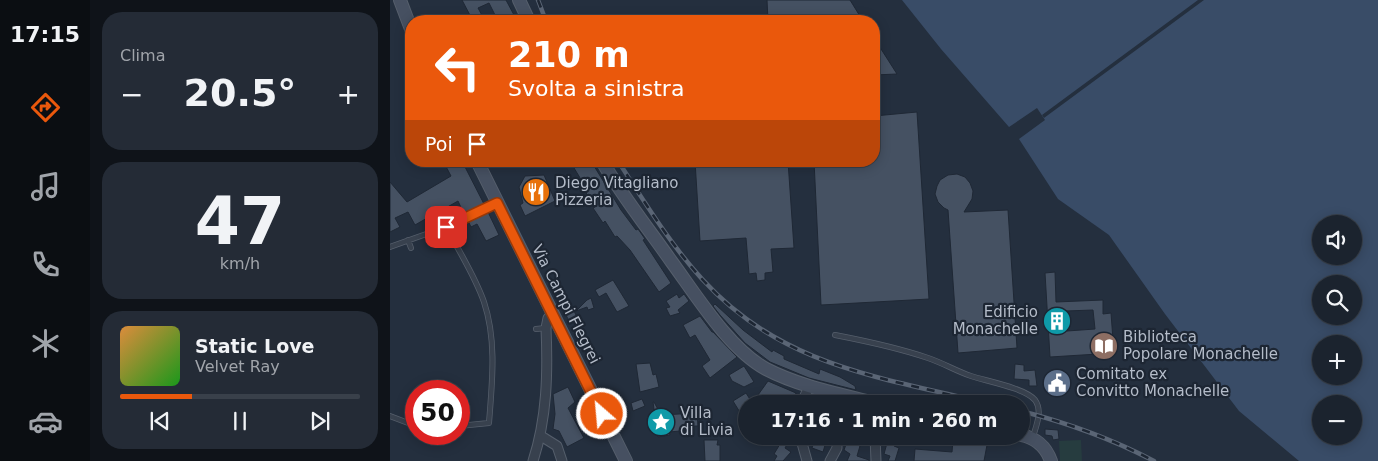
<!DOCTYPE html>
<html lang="it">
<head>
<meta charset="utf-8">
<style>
  :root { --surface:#1b232e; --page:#242b36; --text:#f1f3f6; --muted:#a0a4aa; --line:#39404a; --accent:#ea580c }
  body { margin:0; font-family:"DejaVu Sans",sans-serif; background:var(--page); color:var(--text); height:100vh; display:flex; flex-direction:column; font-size:19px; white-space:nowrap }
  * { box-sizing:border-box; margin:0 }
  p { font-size:16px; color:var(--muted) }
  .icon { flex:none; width:28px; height:28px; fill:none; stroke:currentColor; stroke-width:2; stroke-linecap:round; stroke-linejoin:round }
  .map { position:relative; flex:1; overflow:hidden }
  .drawer { display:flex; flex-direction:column; gap:12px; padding:12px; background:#0f1319; width:300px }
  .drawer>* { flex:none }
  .banner { position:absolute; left:15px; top:15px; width:475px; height:152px; border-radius:20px; box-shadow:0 2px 12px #0003,0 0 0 1px var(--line); background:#ea580c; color:#fff; overflow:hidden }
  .controls { position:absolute; left:922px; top:215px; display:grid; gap:10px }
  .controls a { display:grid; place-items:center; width:50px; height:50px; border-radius:50%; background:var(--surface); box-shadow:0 2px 12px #0003,0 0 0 1px var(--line); font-size:25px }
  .speed { position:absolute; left:15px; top:380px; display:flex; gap:10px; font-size:25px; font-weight:700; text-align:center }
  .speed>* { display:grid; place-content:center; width:65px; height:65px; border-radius:50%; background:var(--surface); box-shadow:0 2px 12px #0003,0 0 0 1px var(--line); line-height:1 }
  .speed .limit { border:8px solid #d22; background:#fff; color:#111 }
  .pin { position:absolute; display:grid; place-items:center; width:42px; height:42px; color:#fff; margin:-21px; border-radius:10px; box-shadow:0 2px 8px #0006 }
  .me { position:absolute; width:55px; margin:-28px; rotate:333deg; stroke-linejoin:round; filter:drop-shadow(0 0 4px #0008) }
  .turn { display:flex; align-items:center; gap:18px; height:105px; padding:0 20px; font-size:22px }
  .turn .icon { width:65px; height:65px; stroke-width:2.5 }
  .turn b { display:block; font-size:35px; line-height:42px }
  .then { display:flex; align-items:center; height:48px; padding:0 20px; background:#0003; gap:10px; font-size:19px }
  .big { font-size:38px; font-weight:600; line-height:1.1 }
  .drawer .tile { flex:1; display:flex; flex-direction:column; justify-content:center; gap:8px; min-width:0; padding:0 18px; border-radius:20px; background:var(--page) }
  .drawer .dial { align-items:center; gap:0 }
  .dial b { font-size:65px; line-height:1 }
  .song { display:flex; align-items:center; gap:15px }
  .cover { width:60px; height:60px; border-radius:8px; background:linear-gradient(135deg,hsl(30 70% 55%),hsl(120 70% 35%)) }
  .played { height:5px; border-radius:2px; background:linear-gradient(90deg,var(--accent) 30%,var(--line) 30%) }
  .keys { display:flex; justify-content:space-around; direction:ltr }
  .heat { display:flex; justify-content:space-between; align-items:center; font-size:28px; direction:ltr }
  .trip { position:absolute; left:348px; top:395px; width:292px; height:50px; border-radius:25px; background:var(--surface); box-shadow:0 2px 12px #0003,0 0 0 1px var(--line); font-weight:600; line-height:50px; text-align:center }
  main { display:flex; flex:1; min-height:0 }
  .dock { display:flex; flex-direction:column; width:90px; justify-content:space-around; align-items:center; background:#0b0e12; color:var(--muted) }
  .dock .icon { width:35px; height:35px }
  .dock .on { color:var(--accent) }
  .dock b { font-size:22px; color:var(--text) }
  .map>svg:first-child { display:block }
  .green { fill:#263c3f }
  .water { fill:#394c67; fill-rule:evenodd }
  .pier { fill:#242f3e }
  .building { fill:#455162; stroke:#1f2835; fill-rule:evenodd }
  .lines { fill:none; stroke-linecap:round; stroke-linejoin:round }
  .lane-casing { stroke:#565f6c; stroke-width:6 }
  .street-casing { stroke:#565f6c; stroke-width:11 }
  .secondary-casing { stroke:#565f6c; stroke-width:14 }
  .lane { stroke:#38414e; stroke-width:4.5 }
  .street { stroke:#38414e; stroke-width:9 }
  .secondary { stroke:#465061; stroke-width:12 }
  .rail-casing { stroke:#5a6575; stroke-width:4.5 }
  .rail { stroke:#1d2633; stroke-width:2.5; stroke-dasharray:8; stroke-linecap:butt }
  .route-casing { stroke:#983908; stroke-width:12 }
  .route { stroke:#ea580c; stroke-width:9 }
  .labels { text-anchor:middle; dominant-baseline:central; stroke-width:4.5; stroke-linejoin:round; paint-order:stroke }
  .poi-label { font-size:15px; fill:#b4bcc9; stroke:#1d2633; text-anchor:start }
  .street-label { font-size:15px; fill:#b4bcc9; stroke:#1d2633 }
</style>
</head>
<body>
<main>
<nav class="dock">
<b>17:15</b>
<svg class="icon on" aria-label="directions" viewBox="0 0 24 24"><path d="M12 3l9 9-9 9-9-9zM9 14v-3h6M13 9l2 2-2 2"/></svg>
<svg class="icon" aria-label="music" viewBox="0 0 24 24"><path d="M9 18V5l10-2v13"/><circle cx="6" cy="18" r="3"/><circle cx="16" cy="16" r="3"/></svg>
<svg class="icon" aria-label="phone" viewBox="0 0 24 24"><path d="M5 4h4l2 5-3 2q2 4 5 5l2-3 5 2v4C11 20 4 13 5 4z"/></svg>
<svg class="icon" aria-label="climate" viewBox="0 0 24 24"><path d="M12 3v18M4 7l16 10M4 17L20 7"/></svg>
<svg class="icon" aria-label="car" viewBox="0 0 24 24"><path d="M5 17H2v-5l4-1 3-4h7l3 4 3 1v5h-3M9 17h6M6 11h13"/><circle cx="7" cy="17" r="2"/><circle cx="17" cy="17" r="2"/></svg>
</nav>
<section class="drawer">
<div class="tile"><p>Clima</p>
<div class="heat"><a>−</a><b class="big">20.5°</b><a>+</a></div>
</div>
<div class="tile dial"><b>47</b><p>km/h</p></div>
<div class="tile">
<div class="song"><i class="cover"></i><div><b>Static Love</b><p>Velvet Ray</p></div></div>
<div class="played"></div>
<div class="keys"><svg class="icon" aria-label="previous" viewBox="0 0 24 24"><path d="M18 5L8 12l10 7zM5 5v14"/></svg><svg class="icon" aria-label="pause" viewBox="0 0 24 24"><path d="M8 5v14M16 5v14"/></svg><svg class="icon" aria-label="next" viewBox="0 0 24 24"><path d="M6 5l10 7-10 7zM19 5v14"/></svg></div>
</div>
</section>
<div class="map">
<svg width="988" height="461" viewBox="0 0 988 461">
  <rect width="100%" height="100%" fill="#242f3e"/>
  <path class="green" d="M691,440L692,461H670L669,441Z"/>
  <path class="water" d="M512,0H988V461H909L849,411L775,314L719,235L668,199L629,139L655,120L647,108L619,127L551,49ZM931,224H964V256H931ZM931,284H964V316H931ZM931,344H964V376H931ZM931,404H964V436H931Z"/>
  <path class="pier" d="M808,0H814L654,118L652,115Z"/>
  <path class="building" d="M72,0H116L124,15L119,17L121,21H108L99,3L88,8L94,19L91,21H83Z
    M377,0H460L473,21H378Z
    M484,38L507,74L484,75Z
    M527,112L539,299L431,305L424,161H484V116Z
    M53,161H72L94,204L74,214L68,201L47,213L50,219L42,223L39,217L25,225L18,212L5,218L10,227L0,232V182L17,202L61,176Z
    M195,161H201L231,210L246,230L248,229L255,239L253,240L281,283L269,292L240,250L227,236L225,237L215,221L213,223L203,208L205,207L193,188L195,186L184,168Z
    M305,161H398L404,248L381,249L383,272L375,273V280L367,281L366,273L359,274L356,238L310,241Z
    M567,174L575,177L580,183L583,191L582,199L574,212L618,210L627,348L568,353L558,210L554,208L548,202L545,194L547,186L550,180L558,175Z
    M154,175L165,201L135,216L130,205L133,203L129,187L135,176Z
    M98,212L109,235L96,241L87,224L81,227L78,221Z
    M665,272L666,302L713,300V314L721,313L724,353L660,357L655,273ZM703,310L705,329L677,331L676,311Z
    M223,280L239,306L227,312L216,293L209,297L205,290Z
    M287,294L289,298L294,294L299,301L288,310L290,313L280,316L276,308L280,307L276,301Z
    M201,298L204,308L198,310L197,307L186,311L197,300Z
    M325,304L353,330L382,352L383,350L394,356V359L429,374L430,369L450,377L465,386L466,390L419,378L380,362L355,343L330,315L323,306Z
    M182,307L188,319L180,323L174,311Z
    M310,316L322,332H323L347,357L320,378L312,366L320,360L305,335L300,338L293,325Z
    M260,363L263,375L266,374L269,387L250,392L246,364Z
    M625,364L634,365V371L645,370L647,386H639V380L624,379Z
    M354,366L364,382L354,387L342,381L339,375Z
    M378,381L406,393L402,404H387L368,395Z
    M178,387L185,402L178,408L194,438L177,447L169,431L163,429L165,414L163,394Z
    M356,393L363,404H356V411L351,414L343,401Z
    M252,399L255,406L243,411L241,403Z
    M263,402H264L271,415L307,413L308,426H301L302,430L279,432L280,435L268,437Z
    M655,429L668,430L669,439L663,440L662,436L655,435Z
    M389,436H397L400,439L395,448L401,452L393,461H384L387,456L384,454L390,444L385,442Z
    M425,436H433L432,439L436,442L433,452L422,448Z
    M459,436H467L465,444L470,446L467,456L479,460V461H457L460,454L454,450Z
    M491,436H508L504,446L509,448L505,461H498L500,456L494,454L497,443L491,440Z
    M314,440H328L327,445H330V461H315Z
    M563,440L597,445L594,461H524L525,449L562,452Z"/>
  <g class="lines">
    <defs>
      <path id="lane" d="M56,227C69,251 85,276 94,302C107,341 102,383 99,423L69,426
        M18,240L21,248
        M0,247L56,227L106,203
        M146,329L156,328
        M445,335C476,341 509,348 538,358C553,363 566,371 581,376C596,381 635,388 645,400C653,411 646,426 643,437
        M0,416L26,426"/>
      <path id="street" d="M411,404L419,387
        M151,436L167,446L172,461
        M410,436L417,461
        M485,436L486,461
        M143,461C157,418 158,373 156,328L158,318L163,314
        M440,461L447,448V436"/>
      <path id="secondary" d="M10,0L21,29
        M129,0L139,21
        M87,161L236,461
        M212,161C232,196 258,228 281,261C306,295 339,349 376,369C411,387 450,394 488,404
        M631,435C646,438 656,447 661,461"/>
    </defs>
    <use href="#lane" class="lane-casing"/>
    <use href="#street" class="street-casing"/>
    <use href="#secondary" class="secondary-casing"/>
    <use href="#lane" class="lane"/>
    <use href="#street" class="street"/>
    <use href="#secondary" class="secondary"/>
    <defs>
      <path id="rail" d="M148,0L156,21
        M228,161C254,201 280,244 312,279C392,367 491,377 600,404
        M631,411C678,423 722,439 764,461"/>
    </defs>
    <use href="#rail" class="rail-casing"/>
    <use href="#rail" class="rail"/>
  </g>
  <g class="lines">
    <defs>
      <path id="route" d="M56,227L107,203L212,414"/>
    </defs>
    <use href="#route" class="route-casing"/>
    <use href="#route" class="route"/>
  </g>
  <defs>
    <symbol id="restaurant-disc" viewBox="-11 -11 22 22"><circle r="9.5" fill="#e8710a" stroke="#1d2633"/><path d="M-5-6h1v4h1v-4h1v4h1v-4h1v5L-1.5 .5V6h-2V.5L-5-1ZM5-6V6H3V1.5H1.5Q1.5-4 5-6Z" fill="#fff"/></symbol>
    <symbol id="building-disc" viewBox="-11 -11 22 22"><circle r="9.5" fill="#0f9aa8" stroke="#1d2633"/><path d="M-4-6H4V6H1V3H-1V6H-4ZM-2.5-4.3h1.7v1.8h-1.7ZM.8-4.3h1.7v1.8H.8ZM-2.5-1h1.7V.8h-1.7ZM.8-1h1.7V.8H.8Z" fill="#fff"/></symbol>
    <symbol id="library-disc" viewBox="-11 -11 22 22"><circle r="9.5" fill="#8d6e63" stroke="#1d2633"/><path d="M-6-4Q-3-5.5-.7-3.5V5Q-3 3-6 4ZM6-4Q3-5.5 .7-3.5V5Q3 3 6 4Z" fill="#fff"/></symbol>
    <symbol id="civic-disc" viewBox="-11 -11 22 22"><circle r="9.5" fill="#5c6f8a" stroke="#1d2633"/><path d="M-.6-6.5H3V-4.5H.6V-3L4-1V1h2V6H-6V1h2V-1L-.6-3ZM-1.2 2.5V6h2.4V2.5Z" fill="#fff"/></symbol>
    <symbol id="sight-disc" viewBox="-11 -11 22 22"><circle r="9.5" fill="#0f9aa8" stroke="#1d2633"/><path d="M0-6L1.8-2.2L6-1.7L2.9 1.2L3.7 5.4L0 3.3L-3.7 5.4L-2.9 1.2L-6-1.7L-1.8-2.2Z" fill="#fff"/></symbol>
  </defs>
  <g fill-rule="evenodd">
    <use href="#restaurant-disc" x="130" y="176" width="32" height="32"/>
    <use href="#building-disc" x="651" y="305" width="32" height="32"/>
    <use href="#library-disc" x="698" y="330" width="32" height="32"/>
    <use href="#civic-disc" x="651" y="367" width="32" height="32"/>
    <use href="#sight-disc" x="255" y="406" width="32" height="32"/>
  </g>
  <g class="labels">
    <g class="poi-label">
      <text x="165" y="183">Diego Vitagliano<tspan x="165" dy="17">Pizzeria</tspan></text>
      <text x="648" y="312" text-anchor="end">Edificio<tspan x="648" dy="17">Monachelle</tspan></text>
      <text x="733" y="337">Biblioteca<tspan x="733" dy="17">Popolare Monachelle</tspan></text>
      <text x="686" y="374">Comitato ex<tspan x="686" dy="17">Convitto Monachelle</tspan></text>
      <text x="290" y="413">Villa<tspan x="290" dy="17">di Livia</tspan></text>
    </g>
    <g class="street-label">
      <text transform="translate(176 304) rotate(63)">Via Campi Flegrei</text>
    </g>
  </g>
</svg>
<div class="controls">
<a><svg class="icon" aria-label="sound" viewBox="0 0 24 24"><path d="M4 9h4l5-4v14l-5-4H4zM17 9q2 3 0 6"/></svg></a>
<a><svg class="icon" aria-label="search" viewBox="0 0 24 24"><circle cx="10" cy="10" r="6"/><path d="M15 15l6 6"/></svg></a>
<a>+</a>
<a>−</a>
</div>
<div class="speed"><div class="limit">50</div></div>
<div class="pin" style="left:56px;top:227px;background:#d93025"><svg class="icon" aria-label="arrive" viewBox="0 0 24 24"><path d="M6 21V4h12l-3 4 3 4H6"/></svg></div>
<svg class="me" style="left:212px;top:414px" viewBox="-20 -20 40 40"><circle r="17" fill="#ea580c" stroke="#fff" stroke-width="3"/><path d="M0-11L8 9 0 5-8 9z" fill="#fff"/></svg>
<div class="trip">17:16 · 1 min · 260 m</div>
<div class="banner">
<div class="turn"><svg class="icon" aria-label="left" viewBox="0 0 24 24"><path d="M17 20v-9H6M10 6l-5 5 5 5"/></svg><div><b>210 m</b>Svolta a sinistra</div></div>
<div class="then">Poi<svg class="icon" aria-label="arrive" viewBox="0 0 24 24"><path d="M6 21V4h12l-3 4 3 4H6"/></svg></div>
</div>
</div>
</main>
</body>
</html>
